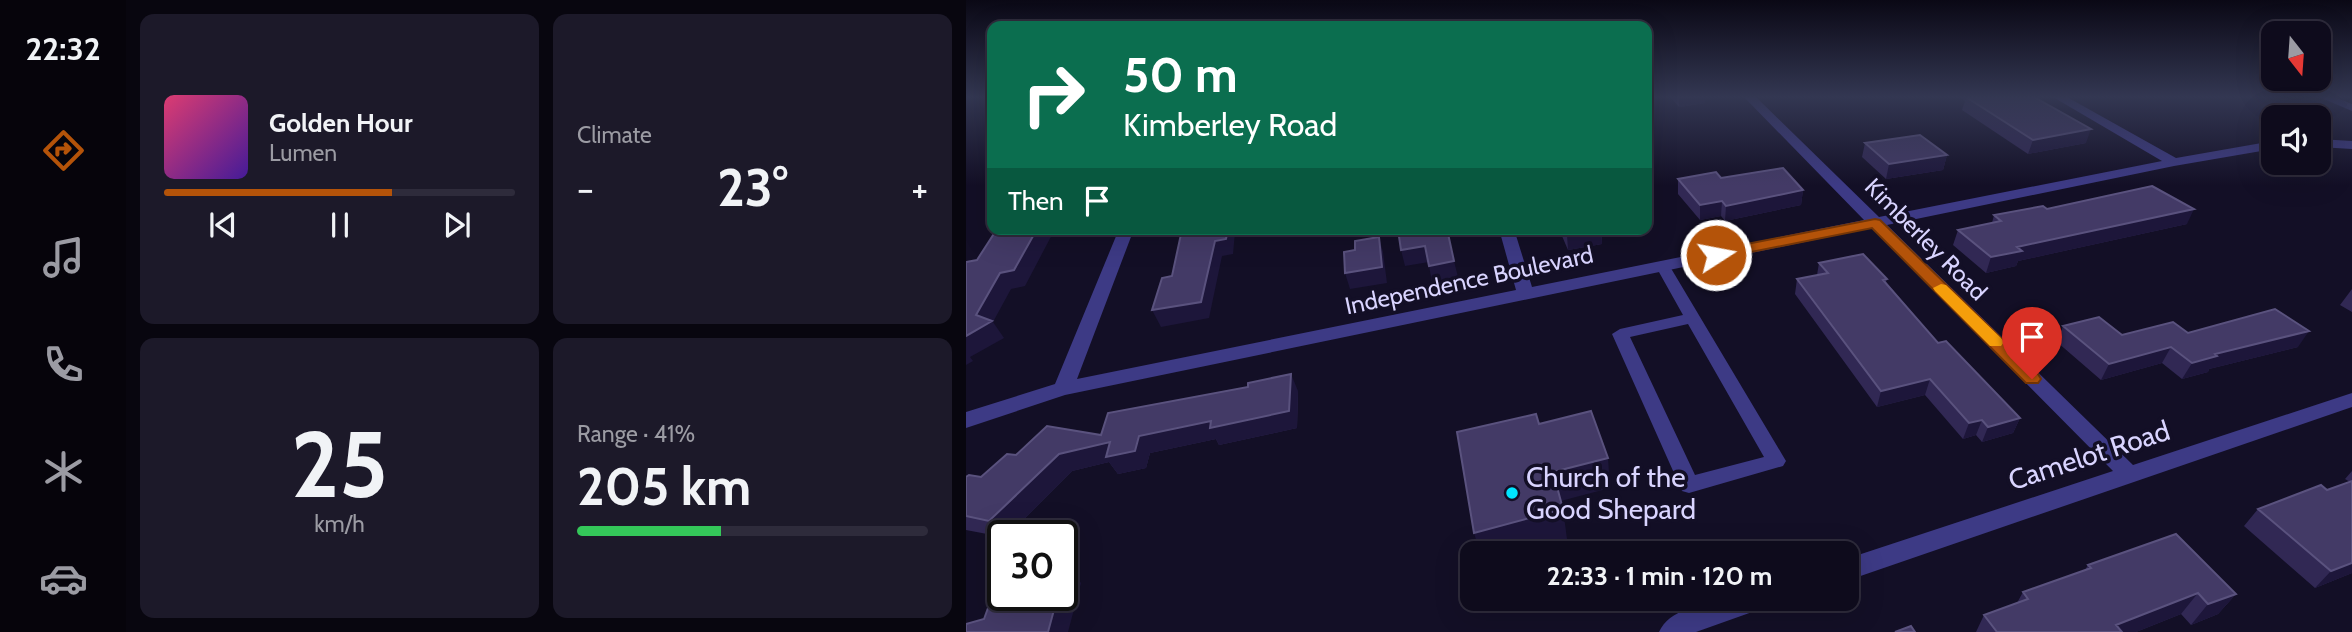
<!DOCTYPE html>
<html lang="en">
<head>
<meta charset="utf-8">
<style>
  :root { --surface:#0e0b1c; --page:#1c1929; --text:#f1f3f6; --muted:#9b9ba3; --line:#2e2b3b; --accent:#b45309 }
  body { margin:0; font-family:Cabin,sans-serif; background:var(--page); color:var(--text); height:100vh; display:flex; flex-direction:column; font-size:26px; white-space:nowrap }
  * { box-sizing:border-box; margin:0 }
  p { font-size:23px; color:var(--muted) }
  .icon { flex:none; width:38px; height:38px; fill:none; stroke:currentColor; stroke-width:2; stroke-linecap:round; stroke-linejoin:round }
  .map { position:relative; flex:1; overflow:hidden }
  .details { display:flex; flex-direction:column; gap:14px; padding:14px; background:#08060f; width:840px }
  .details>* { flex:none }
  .guide { position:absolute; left:21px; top:21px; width:665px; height:214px; border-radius:14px; box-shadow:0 7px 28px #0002,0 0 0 2px var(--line); background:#0b6e4f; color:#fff; overflow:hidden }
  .needle { width:46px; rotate:163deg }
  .fabs { position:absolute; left:1295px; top:21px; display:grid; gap:14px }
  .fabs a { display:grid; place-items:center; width:70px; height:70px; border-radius:14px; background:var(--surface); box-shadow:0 7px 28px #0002,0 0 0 2px var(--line); font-size:35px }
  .speed { position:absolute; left:21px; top:520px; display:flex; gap:14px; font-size:35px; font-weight:700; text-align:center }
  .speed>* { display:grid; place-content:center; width:91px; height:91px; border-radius:50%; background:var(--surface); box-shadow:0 7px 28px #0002,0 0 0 2px var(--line); line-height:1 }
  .speed .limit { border:4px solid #111; border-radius:10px; background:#fff; color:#111 }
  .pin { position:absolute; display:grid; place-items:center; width:60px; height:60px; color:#fff; margin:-72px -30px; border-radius:50% 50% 50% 0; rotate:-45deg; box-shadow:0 0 7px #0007 }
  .pin .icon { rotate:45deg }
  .me { position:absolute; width:77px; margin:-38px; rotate:79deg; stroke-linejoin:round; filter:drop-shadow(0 0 5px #0008) }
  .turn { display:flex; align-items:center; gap:24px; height:147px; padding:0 21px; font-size:32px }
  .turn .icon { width:91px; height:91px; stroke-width:2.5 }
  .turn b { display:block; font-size:49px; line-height:60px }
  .then { display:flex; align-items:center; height:66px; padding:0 21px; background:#0003; gap:14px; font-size:26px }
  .big { font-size:52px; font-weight:800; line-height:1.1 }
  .details .tile { flex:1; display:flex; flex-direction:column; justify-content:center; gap:10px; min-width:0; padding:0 24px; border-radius:14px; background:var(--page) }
  .details .dial { align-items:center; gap:0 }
  .dial b { font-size:91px; line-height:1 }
  .song { display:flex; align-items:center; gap:21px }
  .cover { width:84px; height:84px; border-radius:10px; background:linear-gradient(135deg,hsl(340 70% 55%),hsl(260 70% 35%)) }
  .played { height:7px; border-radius:4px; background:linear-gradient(90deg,var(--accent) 65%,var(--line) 65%) }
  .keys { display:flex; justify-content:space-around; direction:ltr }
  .heat { display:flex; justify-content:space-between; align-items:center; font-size:38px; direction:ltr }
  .charge { height:10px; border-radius:5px; background:linear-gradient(90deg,#34c759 41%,var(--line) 0) }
  .details .tiles { flex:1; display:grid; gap:14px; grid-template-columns:repeat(2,1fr) }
  .trip { position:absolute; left:494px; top:541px; width:399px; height:70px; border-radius:14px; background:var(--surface); box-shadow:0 7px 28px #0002,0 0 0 2px var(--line); font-weight:800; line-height:70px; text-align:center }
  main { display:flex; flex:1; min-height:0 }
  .tab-bar { display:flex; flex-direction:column; width:126px; justify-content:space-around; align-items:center; background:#06040b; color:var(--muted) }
  .tab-bar .icon { width:49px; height:49px }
  .tab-bar .active { color:var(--accent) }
  .tab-bar b { font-size:32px; color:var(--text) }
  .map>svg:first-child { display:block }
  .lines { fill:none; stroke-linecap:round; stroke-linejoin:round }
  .lane { fill:#3d3a85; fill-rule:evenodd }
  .street { fill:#3d3a85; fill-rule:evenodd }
  .wall { fill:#312854 }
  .shaded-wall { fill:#1d163a }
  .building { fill:#433a66; stroke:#5a527e; stroke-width:2 }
  .route { fill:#b45309; stroke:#753606; stroke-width:2 }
  .slow { fill:#f59e0b }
  .poi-dot { fill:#00e5ff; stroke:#130f26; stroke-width:2.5 }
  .labels { text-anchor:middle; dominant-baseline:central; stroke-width:7; stroke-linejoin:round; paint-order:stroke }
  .street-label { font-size:24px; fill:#d9d4ff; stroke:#130f26 }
  .near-street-label { font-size:28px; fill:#d9d4ff; stroke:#130f26 }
  .near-poi-label { font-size:28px; fill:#d9d4ff; stroke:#130f26; text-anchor:start }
</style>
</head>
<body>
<main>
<nav class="tab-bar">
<b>22:32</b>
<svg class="icon active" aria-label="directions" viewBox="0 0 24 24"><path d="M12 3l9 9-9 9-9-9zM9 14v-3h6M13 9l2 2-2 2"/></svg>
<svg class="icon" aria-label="music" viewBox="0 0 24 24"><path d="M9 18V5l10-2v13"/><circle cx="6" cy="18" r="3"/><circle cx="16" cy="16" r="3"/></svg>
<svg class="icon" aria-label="phone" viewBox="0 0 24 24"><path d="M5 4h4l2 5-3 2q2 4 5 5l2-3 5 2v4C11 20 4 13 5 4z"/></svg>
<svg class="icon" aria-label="climate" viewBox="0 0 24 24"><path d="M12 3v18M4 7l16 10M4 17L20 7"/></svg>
<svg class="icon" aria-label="car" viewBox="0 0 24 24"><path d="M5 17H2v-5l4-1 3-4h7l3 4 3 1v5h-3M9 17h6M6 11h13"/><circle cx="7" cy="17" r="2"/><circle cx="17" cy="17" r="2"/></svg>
</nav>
<section class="details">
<div class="tiles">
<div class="tile">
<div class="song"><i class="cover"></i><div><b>Golden Hour</b><p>Lumen</p></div></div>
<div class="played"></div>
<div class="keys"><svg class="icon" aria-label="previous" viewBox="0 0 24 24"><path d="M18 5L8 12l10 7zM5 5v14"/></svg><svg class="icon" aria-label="pause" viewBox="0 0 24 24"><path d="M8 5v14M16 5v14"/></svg><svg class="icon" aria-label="next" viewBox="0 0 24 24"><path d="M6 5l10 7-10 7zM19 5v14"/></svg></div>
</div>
<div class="tile"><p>Climate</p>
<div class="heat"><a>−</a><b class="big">23°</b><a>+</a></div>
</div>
<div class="tile dial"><b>25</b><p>km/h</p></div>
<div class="tile"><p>Range · 41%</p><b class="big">205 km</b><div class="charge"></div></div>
</div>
</section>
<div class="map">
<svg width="1386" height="632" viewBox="0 0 1386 632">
  <rect width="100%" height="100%" fill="#130f26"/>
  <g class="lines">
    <path class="lane" d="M696,261L703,265L817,456L820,461L817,466L723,493L716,491L646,334L654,329L717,315L689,265ZM722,324L798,457L729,475L664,337Z"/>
    <path class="street" d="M778,97H790L913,217L1196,161L1087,97H1101L1210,158L1307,141V149L1208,166L921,225L1167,465L1386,393V407L880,581V559L1147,471L906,228L99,395L0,428V412L89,384L153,229H168L111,379L550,290L533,229H548L566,287L898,220Z
      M1353,97H1369L1386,104V111Z
      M1353,139L1386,141V149L1353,147Z
      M757,598H807L803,606L730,632H693C703,609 735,606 757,598Z"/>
  </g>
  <path class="wall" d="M704,97H739V103L713,107Z
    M994,97H1068L1120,143L1062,154L996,110L999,101Z
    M899,143L981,155L977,170L920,179L896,157Z
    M755,178L837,190L835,205L759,221L755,216L734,220L712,194V179Z
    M1081,209L1221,224L1052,261L1050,266L1020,273L987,245L992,230L1026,223L1028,215Z
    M593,229H635L636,244L602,250Z
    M853,263L921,279L920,282L972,343L1054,418L1047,433L1016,442L1010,435L997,439L959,395L911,407L829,294L831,279L851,275Z
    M1386,289V312L1374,305Z
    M1097,326L1156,335L1222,333L1332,347L1243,369L1242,372L1216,379L1196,363L1135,380L1091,342Z
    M332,391L331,428L253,445L250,439L184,453L180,468L152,474L143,462L106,471L41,536H37V537L0,530V477H15L50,455Z
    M1386,471V573L1349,588L1278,526L1292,509L1361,490L1384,482L1379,479Z
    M1122,565L1270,594L1252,614L1225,625L1215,614L1170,632H1010L1018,615L1051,603L1057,592L1119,570Z"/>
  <path class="shaded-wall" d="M713,97H739V103L713,107Z
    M1125,129L1120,143L1062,154L1067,140Z
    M981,155L977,170L920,179L923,164Z
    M837,190L835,205L759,221L760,206Z
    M756,201L755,216L734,220V205Z
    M1228,209L1221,224L1052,261L1050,266L1020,273L1025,257L1051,247Z
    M71,229H89L59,286L45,289L27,322L38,338L4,357L7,361L0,365V336L10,315L34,273Z
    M262,229H285L269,232L267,254L256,256L243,318L195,327L186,310L249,241Z
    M631,229H635L636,244L602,250L601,235Z
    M413,237L417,252L421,283L384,289L379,273Z
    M459,246L463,262L439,266L435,250Z
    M488,261L492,277L466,282L463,266Z
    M1343,331L1332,347L1243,369L1242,372L1216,379L1226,363L1249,354Z
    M1205,347L1196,363L1135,380L1143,364Z
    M325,374L332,391L331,428L253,445L250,439L184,453L180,468L152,474L143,462L106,471L41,536H37L23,521L93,454L173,436Z
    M964,379L959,395L911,407L915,391Z
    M1054,418L1047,433L1016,442L1022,427Z
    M1016,420L1010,435L997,439L1003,423Z
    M642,458L644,488L591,502L587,472Z
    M597,509L601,539L550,553H514L508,533Z
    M96,547L109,561L105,572L115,583L102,632H82L92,595H96Z
    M1386,563V573L1349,588L1365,571Z
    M1232,593L1215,614L1170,632H1145L1150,625Z
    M1270,594L1252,614L1225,625L1242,604Z"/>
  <path class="building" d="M1000,97H1068L1125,129L1067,140Z
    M954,135L981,155L923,164L899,143Z
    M817,168L837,190L760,206L756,201L734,205L712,179L750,172L755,178Z
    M1186,186L1228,209L1051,247L1056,251L1025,257L992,230L1035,221L1028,215L1077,206L1081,209Z
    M31,229H71L48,270L34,273L10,315L26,321L0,336V262L11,260Z
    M228,229H262L260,239L249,241L235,302L186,310L196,278L206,276L215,234L227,232Z
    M481,229L488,261L463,266L459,246L435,250L432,230Z
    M598,229H631L601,235Z
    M413,237L416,267L379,273L378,252L389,250V241Z
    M897,254L921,279L917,280L972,343L980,341L1054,418L1022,427L1016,420L1003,423L964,379L915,391L831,279L862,273L853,263Z
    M1309,309L1343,331L1249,354L1251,356L1226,363L1205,347L1143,364L1097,326L1133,317L1156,335L1207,322L1222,333Z
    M325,374L323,411L244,428L245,421L173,436L169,451L140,457L144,442L93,454L23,521L0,516V477L3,475L15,477L41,454L50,455L81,426L135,435L142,413L282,387V383Z
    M625,411L642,458L587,472L597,509L508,533L491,432L570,414L573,424Z
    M1386,481V563L1365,571L1292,509L1355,485L1361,490Z
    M1210,534L1270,594L1242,604L1232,593L1150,625L1156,632H1031L1018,615L1062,599L1057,592L1125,568L1122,565Z
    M100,566L96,580V567Z
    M37,567V595H92L82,632H0V624L18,619Z
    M945,626L949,632H929Z"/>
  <linearGradient id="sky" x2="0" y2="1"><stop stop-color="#0a0815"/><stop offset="0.52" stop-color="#333752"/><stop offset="1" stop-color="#333752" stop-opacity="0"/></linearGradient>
  <rect width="1386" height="186" fill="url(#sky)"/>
  <path class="route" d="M909,219L914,220L1072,374L1075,379L1072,383H1060L906,228L750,259L742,255L750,250Z"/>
  <path class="slow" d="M975,284L980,285L1035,338L1038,342L1035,346H1024L969,291L967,288Z"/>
  <circle class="poi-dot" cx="546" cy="493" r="7"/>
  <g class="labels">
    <g class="street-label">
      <text transform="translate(960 239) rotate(45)">Kimberley Road</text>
      <text transform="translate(503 280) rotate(-12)">Independence Boulevard</text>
    </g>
    <g class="near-street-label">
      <text transform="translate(1123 455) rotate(-18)">Camelot Road</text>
    </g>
    <g class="near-poi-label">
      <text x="560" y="477">Church of the<tspan x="560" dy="32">Good Shepard</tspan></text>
    </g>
  </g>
</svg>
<div class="fabs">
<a><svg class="needle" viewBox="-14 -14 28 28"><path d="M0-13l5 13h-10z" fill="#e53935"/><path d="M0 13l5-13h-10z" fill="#9b9ba3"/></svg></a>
<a><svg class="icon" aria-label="sound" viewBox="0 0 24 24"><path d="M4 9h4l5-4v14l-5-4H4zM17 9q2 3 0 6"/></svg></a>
</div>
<div class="speed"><div class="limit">30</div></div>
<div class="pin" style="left:1066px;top:379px;background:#d93025"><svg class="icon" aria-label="arrive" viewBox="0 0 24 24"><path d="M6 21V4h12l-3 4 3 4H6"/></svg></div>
<svg class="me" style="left:750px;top:255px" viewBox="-20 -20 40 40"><circle r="17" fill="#b45309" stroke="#fff" stroke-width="3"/><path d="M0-11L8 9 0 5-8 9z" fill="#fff"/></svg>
<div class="trip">22:33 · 1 min · 120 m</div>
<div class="guide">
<div class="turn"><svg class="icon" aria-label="right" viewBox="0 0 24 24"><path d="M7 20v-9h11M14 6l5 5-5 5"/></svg><div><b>50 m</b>Kimberley Road</div></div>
<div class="then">Then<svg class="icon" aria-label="arrive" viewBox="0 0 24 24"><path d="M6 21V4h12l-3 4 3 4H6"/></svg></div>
</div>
</div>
</main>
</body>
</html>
